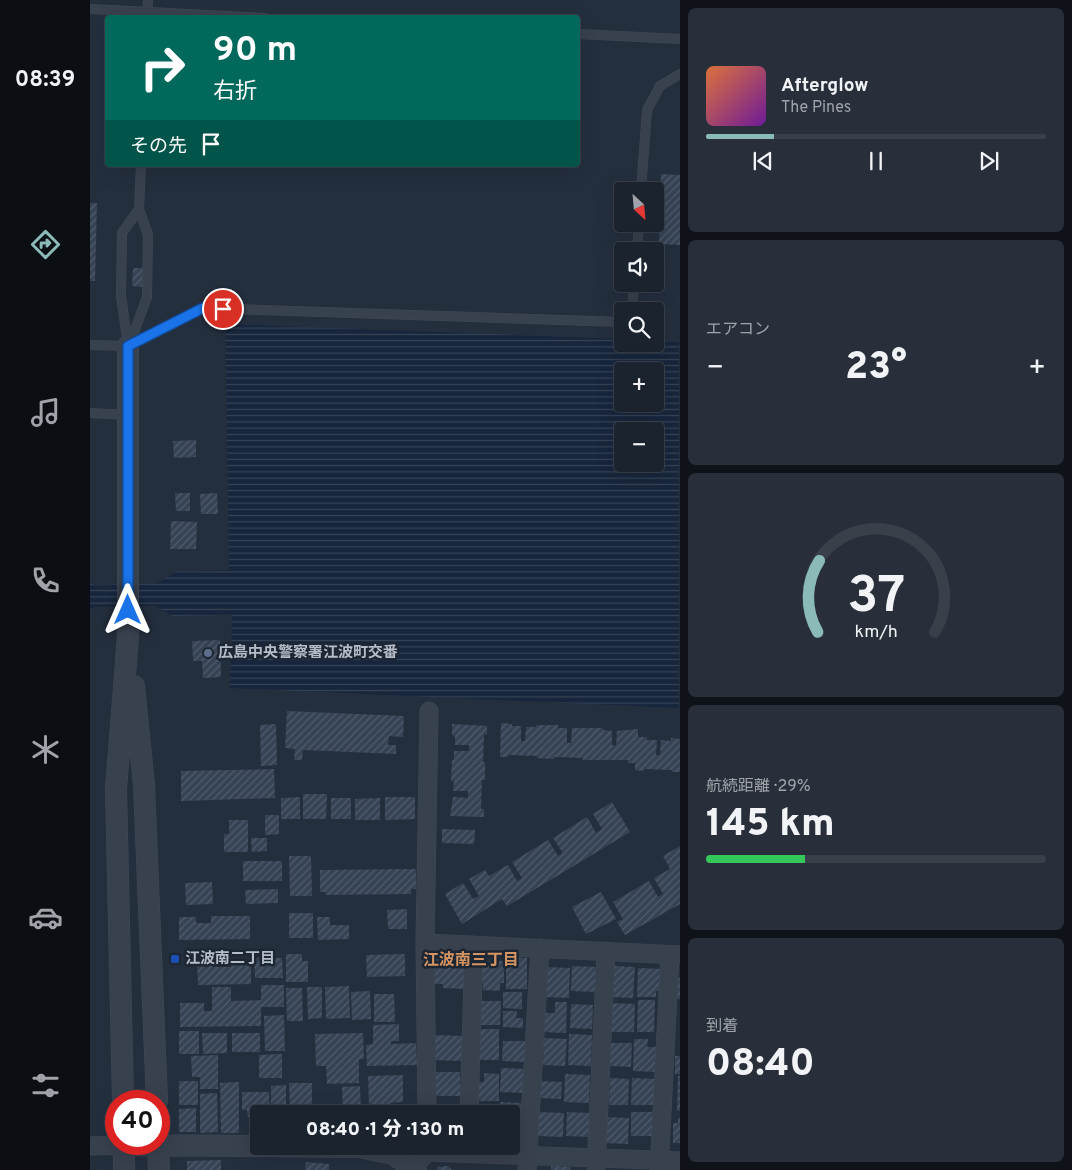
<!DOCTYPE html>
<html lang="ja">
<head>
<meta charset="utf-8">
<style>
  :root { --surface:#1b232e; --page:#282f3a; --text:#f1f3f6; --muted:#a0a4aa; --line:#39404a; --accent:#8bbbb9 }
  body { margin:0; font-family:Overpass,"Noto Sans JP",sans-serif; background:var(--page); color:var(--text); height:100vh; display:flex; flex-direction:column; font-size:19px; white-space:nowrap }
  * { box-sizing:border-box; margin:0 }
  p { font-size:16px; color:var(--muted) }
  .icon { flex:none; width:28px; height:28px; fill:none; stroke:currentColor; stroke-width:2; stroke-linecap:round; stroke-linejoin:round }
  .map { position:relative; flex:1; overflow:hidden }
  .drawer { display:flex; flex-direction:column; gap:8px; padding:8px; background:#0f1319; width:392px }
  .drawer>* { flex:none }
  .top-card { position:absolute; left:15px; top:15px; width:475px; height:152px; border-radius:5px; box-shadow:0 5px 20px #0002,0 0 0 1px var(--line); background:#00695c; color:#fff; overflow:hidden }
  .needle { width:32px; rotate:154deg }
  .fabs { position:absolute; left:524px; top:182px; display:grid; gap:10px }
  .fabs a { display:grid; place-items:center; width:50px; height:50px; border-radius:5px; background:var(--surface); box-shadow:0 5px 20px #0002,0 0 0 1px var(--line); font-size:25px }
  .speed { position:absolute; left:15px; top:1090px; display:flex; gap:10px; font-size:25px; font-weight:700; text-align:center }
  .speed>* { display:grid; place-content:center; width:65px; height:65px; border-radius:50%; background:var(--surface); box-shadow:0 5px 20px #0002,0 0 0 1px var(--line); line-height:1 }
  .speed .limit { border:8px solid #d22; background:#fff; color:#111 }
  .pin { position:absolute; display:grid; place-items:center; width:42px; height:42px; color:#fff; margin:-21px; border:2px solid #fff; border-radius:50%; box-shadow:0 1px 5px #0007 }
  .me { position:absolute; width:55px; margin:-28px; rotate:0deg; stroke-linejoin:round; filter:drop-shadow(0 0 4px #0008) }
  .turn { display:flex; align-items:center; gap:18px; height:105px; padding:0 25px; font-size:22px }
  .turn .icon { width:65px; height:65px; stroke-width:2.5 }
  .turn b { display:block; font-size:35px; line-height:42px }
  .then { display:flex; align-items:center; height:48px; padding:0 25px; background:#0003; gap:10px; font-size:19px }
  .big { font-size:38px; font-weight:800; line-height:1.1 }
  .drawer .tile { flex:1; display:flex; flex-direction:column; justify-content:center; gap:8px; min-width:0; padding:0 18px; border-radius:8px; background:var(--page) }
  .drawer .dial { align-items:center; gap:0 }
  .dial svg { height:130px; overflow:visible; fill:none; stroke:var(--line); stroke-width:7; stroke-linecap:round; text-anchor:middle }
  .dial text { fill:var(--text); stroke:none }
  .song { display:flex; align-items:center; gap:15px }
  .cover { width:60px; height:60px; border-radius:8px; background:linear-gradient(135deg,hsl(20 70% 55%),hsl(280 70% 35%)) }
  .played { height:5px; border-radius:2px; background:linear-gradient(90deg,var(--accent) 20%,var(--line) 20%) }
  .keys { display:flex; justify-content:space-around; direction:ltr }
  .heat { display:flex; justify-content:space-between; align-items:center; font-size:28px; direction:ltr }
  .charge { height:8px; border-radius:4px; background:linear-gradient(90deg,#34c759 29%,var(--line) 0) }
  .trip { position:absolute; left:160px; top:1105px; width:270px; height:50px; border-radius:5px; background:var(--surface); box-shadow:0 5px 20px #0002,0 0 0 1px var(--line); font-weight:800; line-height:50px; text-align:center }
  main { display:flex; flex:1; min-height:0 }
  .dock { display:flex; flex-direction:column; width:90px; justify-content:space-around; align-items:center; background:#0b0e12; color:var(--muted) }
  .dock .icon { width:35px; height:35px }
  .dock .current { color:var(--accent) }
  .dock b { font-size:22px; color:var(--text) }
  .map>svg:first-child { display:block }
  .water { fill:url(#water-rules); fill-rule:evenodd }
  .building { fill:url(#building-hatch) }
  .lines { fill:none; stroke-linecap:round; stroke-linejoin:round }
  .service-casing { stroke:#414a57; stroke-width:10 }
  .minor-casing { stroke:#414a57; stroke-width:19 }
  .tertiary-casing { stroke:#414a57; stroke-width:22 }
  .service { stroke:#38414e; stroke-width:9 }
  .minor { stroke:#38414e; stroke-width:18 }
  .tertiary { stroke:#38414e; stroke-width:21 }
  .route-casing { stroke:#114b97; stroke-width:12 }
  .route { stroke:#1a73e8; stroke-width:9 }
  .service-dot { fill:#5c6f8a; stroke:#1d2633; stroke-width:2 }
  .transit-dot { fill:#1a4fb4; stroke:#1d2633; stroke-width:2 }
  .labels { text-anchor:middle; dominant-baseline:central; stroke-width:5; stroke-linejoin:round; paint-order:stroke }
  .poi-label { font-size:15px; font-weight:bold; fill:#b4bcc9; stroke:#1d2633; text-anchor:start }
  .neighbourhood-label { font-size:16px; font-weight:bold; fill:#d59563; stroke:#1d2633 }
</style>
</head>
<body>
<main>
<nav class="dock">
<b>08:39</b>
<svg class="icon current" aria-label="directions" viewBox="0 0 24 24"><path d="M12 3l9 9-9 9-9-9zM9 14v-3h6M13 9l2 2-2 2"/></svg>
<svg class="icon" aria-label="music" viewBox="0 0 24 24"><path d="M9 18V5l10-2v13"/><circle cx="6" cy="18" r="3"/><circle cx="16" cy="16" r="3"/></svg>
<svg class="icon" aria-label="phone" viewBox="0 0 24 24"><path d="M5 4h4l2 5-3 2q2 4 5 5l2-3 5 2v4C11 20 4 13 5 4z"/></svg>
<svg class="icon" aria-label="climate" viewBox="0 0 24 24"><path d="M12 3v18M4 7l16 10M4 17L20 7"/></svg>
<svg class="icon" aria-label="car" viewBox="0 0 24 24"><path d="M5 17H2v-5l4-1 3-4h7l3 4 3 1v5h-3M9 17h6M6 11h13"/><circle cx="7" cy="17" r="2"/><circle cx="17" cy="17" r="2"/></svg>
<svg class="icon" aria-label="filters" viewBox="0 0 24 24"><path d="M4 7h16M4 17h16"/><circle cx="9" cy="7" r="2"/><circle cx="15" cy="17" r="2"/></svg>
</nav>
<div class="map">
<svg width="590" height="1170" viewBox="0 0 590 1170">
  <defs>
    <pattern id="water-rules" width="6" height="5" patternUnits="userSpaceOnUse" patternTransform="scale(1.25)"><rect width="6" height="5" fill="#17263c"/><path d="M0 2.5h6" fill="none" stroke="#364457"/></pattern>
    <pattern id="building-hatch" width="6" height="6" patternUnits="userSpaceOnUse" patternTransform="scale(1.25)"><rect width="6" height="6" fill="#364354"/><path d="M-1 1l2-2M0 6l6-6M5 7l2-2" fill="none" stroke="#515c6b"/></pattern>
  </defs>
  <rect width="100%" height="100%" fill="#242f3e"/>
  <path class="water" d="M135,324L532,339V344H565V341L589,342V708L140,688L142,615L83,616L66,606L5,607L0,610V582L4,585L66,584L87,571L139,570ZM532,371H565V404H532ZM532,431H565V464H532Z"/>
  <path class="building" d="M571,174L590,175V245L569,244Z
    M0,203H7L5,281H0Z
    M565,254L574,255L572,282L565,281Z
    M43,268H53V287L42,286Z
    M106,440V457L84,458L83,441Z
    M85,493H100V511H86Z
    M127,493L128,514H111L110,494Z
    M81,521L107,522L106,549H80Z
    M130,640L131,677L113,678L112,661H103L102,641Z
    M197,711L314,716L313,737L299,736L298,745H306V754L213,750L212,760H204L205,749L195,748Z
    M411,723L422,724V726H431V741H435L436,727H446V725H468V728H477V743H481L482,728H513V730L522,731V745L526,746L527,731L548,729V737H557V740H567L566,755H570L571,740L581,741V738L590,739V772H582V770L554,769V771L545,770V763H538V760H493V758L464,757V759L447,758V756L418,755V757H410Z
    M186,724L187,765L171,766L170,725Z
    M362,724L397,726V735L394,734L393,762H395V780H392L391,809H394V817L360,816L363,797L378,798V791H363L364,781H361L362,760H364V751H379V745H365V736L362,735Z
    M184,769L185,798L91,801V771Z
    M213,794H237L236,819H213Z
    M210,797V819H191V798Z
    M295,797H325V819L295,820Z
    M241,798H261V819H241Z
    M290,798V820H265V799Z
    M522,802L540,832L417,906L412,899L372,924L355,894L373,883L383,899L389,896L379,879L395,870L399,876L418,865L427,881L432,878L422,862L458,840L468,856L473,853L463,838L497,817L506,833L512,829L503,814Z
    M175,815H189V834L175,835Z
    M139,820H158V852H134V834H139Z
    M352,829L385,830L384,844L352,843Z
    M161,838H177V851L162,852Z
    M590,846V904L535,935L527,922L533,919L523,902L559,881L568,897L573,894L564,878L580,869L573,856Z
    M199,856H221L222,896H200Z
    M153,861H192V881H153Z
    M326,869V889H321V894L236,895L235,892H230V870Z
    M122,882L123,904L96,905L95,883Z
    M188,889V903L156,904L155,890Z
    M511,892L526,919L496,934L482,907Z
    M317,909V929H298L297,910Z
    M199,913H223V938H199Z
    M121,916H160V939L89,940V917H106V923H121Z
    M227,917H240V925H259V939L228,940Z
    M196,954H212V961H218V982H196Z
    M315,954V976L277,977L276,955Z
    M416,957L437,958V989H416Z
    M164,958H192L193,978H165Z
    M341,958L376,960L375,989L353,988V984H340Z
    M141,960H161V984L108,985L107,961H127V967H141Z
    M389,961H414V983H410V991L393,990V983H389Z
    M482,966L506,967L505,992L481,991Z
    M524,966L545,967L543,998L520,997V979H524Z
    M457,967L480,968L479,998L456,997Z
    M548,968L573,969L572,991H566V997H547Z
    M585,978H590V999L584,998Z
    M171,985H194V1007H171V1026L90,1027V1003H114V1011H122V987H141V1001L171,1000Z
    M259,986L260,1018L236,1019L235,987Z
    M217,987H232V1018L218,1019Z
    M196,988H212L213,1021H197Z
    M280,991L281,1019L262,1020L261,992Z
    M413,992H432V1009L413,1008Z
    M284,994H304L305,1022H284Z
    M548,1000H565L564,1032H547Z
    M390,1001H411L410,1025H389Z
    M465,1002H477L476,1033L454,1032V1013H465Z
    M519,1003L545,1004L544,1032H518Z
    M481,1004L503,1005L502,1029L480,1028Z
    M413,1011H427L426,1018H433V1028L413,1027Z
    M194,1015L195,1051H175L174,1016Z
    M309,1024V1041H301V1044L326,1043L327,1065L277,1066L276,1045L283,1044V1025Z
    M385,1029H409V1060H384Z
    M89,1031H109V1054H89Z
    M112,1033H137V1053L113,1054Z
    M142,1033H170V1052H142Z
    M273,1033L274,1059H269V1083L237,1084L236,1066H226L225,1034Z
    M479,1034L502,1035L501,1066L478,1065Z
    M344,1035L374,1036L373,1061L343,1060Z
    M454,1038L477,1039L475,1066L453,1065Z
    M544,1039H558L557,1047H568L567,1072L543,1071Z
    M413,1041H437L436,1062L412,1061Z
    M519,1043H542L541,1067L519,1066Z
    M192,1054V1078H169V1055Z
    M128,1055V1089H110V1077H102L101,1056Z
    M585,1056H590V1074H585Z
    M411,1068L437,1069L436,1093L410,1092Z
    M345,1072H370V1096H345Z
    M394,1073L409,1074V1101H386V1082H394Z
    M475,1074L500,1075L499,1103L474,1102Z
    M313,1075V1102L300,1103V1107H279L278,1076Z
    M588,1076H590V1111H587Z
    M520,1078L539,1079L538,1105H519Z
    M542,1078L564,1079V1105H541Z
    M89,1081H108V1105H89Z
    M450,1081L472,1082L471,1099L449,1098Z
    M149,1082V1133H131L130,1083Z
    M199,1083H222V1114H200Z
    M196,1085V1114H181V1086Z
    M270,1086L271,1114H253L252,1087Z
    M152,1092H179L180,1114H169V1116L158,1117L157,1110H152Z
    M127,1093L128,1132L110,1133V1094Z
    M410,1102L431,1103L430,1138L421,1137V1114H409Z
    M106,1108V1132H89V1109Z
    M279,1109L329,1110V1114H279Z
    M347,1109L368,1110V1114H347Z
    M449,1112L474,1113L473,1137L448,1136Z
    M477,1112L501,1113L500,1137L476,1136Z
    M541,1112H564L563,1136H541Z
    M515,1117L539,1118L538,1144L514,1143Z
    M588,1118H590V1143H583V1123H588Z
    M131,1160V1170H97V1161Z
    M216,1162L239,1164V1170H215Z
    M358,1166L362,1170H347L348,1167Z
    M461,1166L481,1167L480,1170H461Z"/>
  <g class="lines">
    <defs>
      <path id="service" d="M0,9L175,18
        M57,18L58,0
        M488,34L590,39
        M551,191L557,110L570,86L590,74
        M547,251L549,224
        M542,311L544,284
        M0,345L38,346L113,308L532,322
        M38,345L31,296L32,233L49,209
        M39,346L57,297L58,235L49,209L51,165
        M0,413L38,415"/>
      <path id="minor" d="M335,943L590,955
        M337,1114L335,943L339,711
        M379,1114L384,945
        M0,1146L34,1145
        M322,1167L338,1152L590,1161
        M437,1170L450,948
        M506,1170L516,951
        M569,1170L580,955"/>
      <path id="tertiary" d="M44,686L54,785L67,1101
        M33,1101L26,789L38,636V346
        M34,1144V1170
        M68,1144L69,1170
        M34,1145L269,1147L303,1154L326,1170"/>
    </defs>
    <use href="#service" class="service-casing"/>
    <use href="#minor" class="minor-casing"/>
    <use href="#tertiary" class="tertiary-casing"/>
    <use href="#service" class="service"/>
    <use href="#minor" class="minor"/>
    <use href="#tertiary" class="tertiary"/>
  </g>
  <g class="lines">
    <defs>
      <path id="route" d="M38,610V346L113,308L133,309"/>
    </defs>
    <use href="#route" class="route-casing"/>
    <use href="#route" class="route"/>
  </g>
  <circle class="service-dot" cx="118" cy="653" r="5"/>
  <rect class="transit-dot" x="80" y="954" width="10" height="10" rx="2.5"/>
  <g class="labels">
    <g class="poi-label">
      <text x="128" y="653">広島中央警察署江波町交番</text>
      <text x="95" y="959">江波南二丁目</text>
    </g>
    <g class="neighbourhood-label">
      <text x="381" y="961">江波南三丁目</text>
    </g>
  </g>
</svg>
<div class="fabs">
<a><svg class="needle" viewBox="-14 -14 28 28"><path d="M0-13l5 13h-10z" fill="#e53935"/><path d="M0 13l5-13h-10z" fill="#a0a4aa"/></svg></a>
<a><svg class="icon" aria-label="sound" viewBox="0 0 24 24"><path d="M4 9h4l5-4v14l-5-4H4zM17 9q2 3 0 6"/></svg></a>
<a><svg class="icon" aria-label="search" viewBox="0 0 24 24"><circle cx="10" cy="10" r="6"/><path d="M15 15l6 6"/></svg></a>
<a>+</a>
<a>−</a>
</div>
<div class="speed"><div class="limit">40</div></div>
<div class="pin" style="left:133px;top:309px;background:#d93025"><svg class="icon" aria-label="arrive" viewBox="0 0 24 24"><path d="M6 21V4h12l-3 4 3 4H6"/></svg></div>
<svg class="me" style="left:38px;top:610px" viewBox="-20 -20 40 40"><path d="M0-17L14 15 0 8-14 15z" fill="#1a73e8" stroke="#fff" stroke-width="4"/></svg>
<div class="trip">08:40 · 1 分 · 130 m</div>
<div class="top-card">
<div class="turn"><svg class="icon" aria-label="right" viewBox="0 0 24 24"><path d="M7 20v-9h11M14 6l5 5-5 5"/></svg><div><b>90 m</b>右折</div></div>
<div class="then">その先<svg class="icon" aria-label="arrive" viewBox="0 0 24 24"><path d="M6 21V4h12l-3 4 3 4H6"/></svg></div>
</div>
</div>
<section class="drawer">
<div class="tile">
<div class="song"><i class="cover"></i><div><b>Afterglow</b><p>The Pines</p></div></div>
<div class="played"></div>
<div class="keys"><svg class="icon" aria-label="previous" viewBox="0 0 24 24"><path d="M18 5L8 12l10 7zM5 5v14"/></svg><svg class="icon" aria-label="pause" viewBox="0 0 24 24"><path d="M8 5v14M16 5v14"/></svg><svg class="icon" aria-label="next" viewBox="0 0 24 24"><path d="M6 5l10 7-10 7zM19 5v14"/></svg></div>
</div>
<div class="tile"><p>エアコン</p>
<div class="heat"><a>−</a><b class="big">23°</b><a>+</a></div>
</div>
<div class="tile dial"><svg viewBox="0 0 100 80">
<path d="M14 69A42 42 0 1 1 86 69"/>
<path d="M14 69A42 42 0 0 1 15 25" stroke="#8bbbb9"/>
<text x="50" y="56" font-size="32" font-weight="700">37</text>
<text x="50" y="72" font-size="11">km/h</text>
</svg></div>
<div class="tile"><p>航続距離 · 29%</p><b class="big">145 km</b><div class="charge"></div></div>
<div class="tile"><p>到着</p><b class="big">08:40</b></div>
</section>
</main>
</body>
</html>
